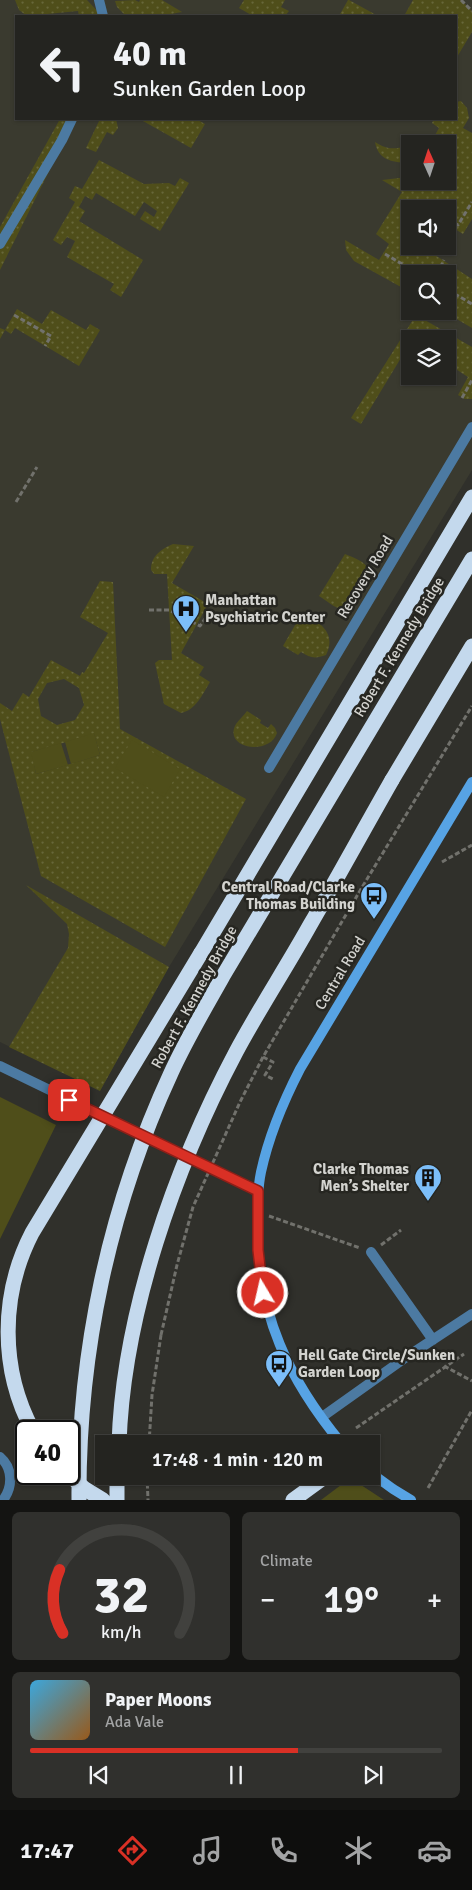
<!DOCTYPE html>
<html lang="en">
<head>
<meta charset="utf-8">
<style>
  :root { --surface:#242420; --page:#30302d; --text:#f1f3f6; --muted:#a3a4a5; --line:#41413e; --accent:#d93025 }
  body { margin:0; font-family:Signika,sans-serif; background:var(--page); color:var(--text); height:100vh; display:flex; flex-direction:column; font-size:19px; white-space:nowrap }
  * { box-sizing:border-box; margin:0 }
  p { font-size:16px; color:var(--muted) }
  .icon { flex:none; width:28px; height:28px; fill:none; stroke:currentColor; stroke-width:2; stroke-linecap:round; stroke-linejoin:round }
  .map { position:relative; height:1500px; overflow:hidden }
  .sheet { display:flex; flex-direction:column; gap:12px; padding:12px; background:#141412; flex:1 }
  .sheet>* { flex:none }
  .banner { position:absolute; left:15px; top:15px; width:442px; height:105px; border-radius:0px; box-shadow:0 1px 4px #0004,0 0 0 1px var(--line); background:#242420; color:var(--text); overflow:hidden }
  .needle { width:32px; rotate:357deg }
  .tools { position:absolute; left:401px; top:135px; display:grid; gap:10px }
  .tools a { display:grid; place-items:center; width:55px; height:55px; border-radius:0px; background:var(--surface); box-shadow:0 1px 4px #0004,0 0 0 1px var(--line); font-size:25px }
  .speed { position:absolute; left:15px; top:1420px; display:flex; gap:10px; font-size:25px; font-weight:700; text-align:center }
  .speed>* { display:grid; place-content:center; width:65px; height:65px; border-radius:50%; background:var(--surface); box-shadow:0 1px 4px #0004,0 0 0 1px var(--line); line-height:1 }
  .speed .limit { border:2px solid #111; border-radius:8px; background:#fff; color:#111 }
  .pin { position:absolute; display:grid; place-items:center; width:42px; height:42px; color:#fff; margin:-21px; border-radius:10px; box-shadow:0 2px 8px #0006 }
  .me { position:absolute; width:55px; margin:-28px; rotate:351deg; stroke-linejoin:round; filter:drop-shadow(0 0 4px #0008) }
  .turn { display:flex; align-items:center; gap:18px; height:105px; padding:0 15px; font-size:22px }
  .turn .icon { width:65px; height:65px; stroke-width:2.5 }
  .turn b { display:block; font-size:35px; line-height:42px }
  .big { font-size:38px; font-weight:600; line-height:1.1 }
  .sheet .card { flex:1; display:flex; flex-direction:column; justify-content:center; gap:8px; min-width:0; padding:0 18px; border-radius:8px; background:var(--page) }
  .sheet .dial { align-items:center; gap:0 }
  .dial svg { height:130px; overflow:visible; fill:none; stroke:var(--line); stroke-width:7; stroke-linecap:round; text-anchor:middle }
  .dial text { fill:var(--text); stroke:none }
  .song { display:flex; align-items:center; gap:15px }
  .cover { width:60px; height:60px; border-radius:8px; background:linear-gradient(135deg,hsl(200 70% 55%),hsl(30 70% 35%)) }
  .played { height:5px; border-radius:2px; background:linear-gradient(90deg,var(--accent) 65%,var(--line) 65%) }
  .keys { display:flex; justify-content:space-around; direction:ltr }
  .heat { display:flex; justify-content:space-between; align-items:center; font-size:28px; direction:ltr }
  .sheet .tiles { flex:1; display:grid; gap:12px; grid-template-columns:1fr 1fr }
  .card:last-child { grid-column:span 2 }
  .trip { position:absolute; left:95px; top:1435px; width:285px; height:50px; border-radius:0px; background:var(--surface); box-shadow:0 1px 4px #0004,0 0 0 1px var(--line); font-weight:600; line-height:50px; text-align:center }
  .menu { display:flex; height:80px; justify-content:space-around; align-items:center; background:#0e0e0d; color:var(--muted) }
  .menu .icon { width:35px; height:35px }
  .menu .on { color:var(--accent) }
  .menu b { font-size:22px; color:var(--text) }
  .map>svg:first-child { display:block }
  .built { fill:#3a3a2f; fill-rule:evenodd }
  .grass { fill:url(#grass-dots); fill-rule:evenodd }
  .park { fill:#4f4e1a }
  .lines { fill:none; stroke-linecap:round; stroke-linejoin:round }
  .path { stroke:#71716c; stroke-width:3; stroke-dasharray:5 2.5; stroke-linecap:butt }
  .lane { stroke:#4c7aa2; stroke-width:10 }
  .street { stroke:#4c7aa2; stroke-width:10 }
  .secondary { stroke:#57a3e4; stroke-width:10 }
  .highway { stroke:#c4d9ed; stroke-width:15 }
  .path-bridge { stroke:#71716c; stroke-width:3; stroke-dasharray:5 2.5; stroke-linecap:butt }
  .highway-bridge { stroke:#c4d9ed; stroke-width:15 }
  .route-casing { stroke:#8d1f18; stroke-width:12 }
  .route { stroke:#d93025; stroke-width:9 }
  .labels { text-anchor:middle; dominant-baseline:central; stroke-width:5; stroke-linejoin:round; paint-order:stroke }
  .street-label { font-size:15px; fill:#d3d3cf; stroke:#262621 }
  .poi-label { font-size:15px; font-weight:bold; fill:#d3d3cf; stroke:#262621; text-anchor:start }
</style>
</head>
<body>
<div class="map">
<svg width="472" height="1500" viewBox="0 0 472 1500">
  <defs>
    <pattern id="grass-dots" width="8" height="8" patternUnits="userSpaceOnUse" patternTransform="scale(1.25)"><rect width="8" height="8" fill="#4f4e1a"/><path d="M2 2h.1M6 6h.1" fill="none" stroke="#67673a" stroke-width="1.8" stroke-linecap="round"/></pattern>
  </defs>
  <rect width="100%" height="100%" fill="#30302b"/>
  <path class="built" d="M0,0H472V470L169,967L100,1091L0,1042ZM16,16H456V119H16ZM410,144H448V181H410ZM410,209H448V246H410ZM410,274H448V311H410ZM410,339H448V376H410Z"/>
  <path class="grass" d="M15,0H87L102,16H79L78,11L27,16L19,10Z
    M135,0L139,2L140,0H162L182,12L160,16H126L117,7L115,1Z
    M244,0H285L281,7L289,11L285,16H253L239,8Z
    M348,0H349L378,16H339Z
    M413,0H461L472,11V32L457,57L456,16H404Z
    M461,101L467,108L469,118L463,128L472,133V219L463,234L455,229L453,232L448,229V209H410V246H421L472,279V328L443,311H448V274H410V292L354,261L346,250L345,240L379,260L389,244L376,234L402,192L382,180L408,177L407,163C392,162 378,160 375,142C386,149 393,150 407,146L410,148V181H448V144H430L439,128L432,123L434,119H456V102Z
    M60,119H73L68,133L0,270V227Z
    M100,119H116L118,128L113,135L107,132L96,152L86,148Z
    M144,119H196L205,124L191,148L143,121Z
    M99,160L144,184L169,183L175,186L180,178L189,183L160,231L140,219L145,211L154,217L157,211L144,202L135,216L96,193L92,200L85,196L79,207L85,211L79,221L143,260L121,297L110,290L114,284L67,257L75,241L67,237L61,245L53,240L75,202L69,198L75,186L82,189Z
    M17,309L42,324L51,310L86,330L90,324L100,330L79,366L15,328L11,334L5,330L0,339V328L5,330Z
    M416,315L472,347V399H465L458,395L468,377L448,364V339H410V343L361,424L351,418Z
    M173,544L194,546L172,583L208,604L181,653L204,667L199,675L210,682C202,695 196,710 181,713L164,704L155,663L159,660H172L167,574H154L151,570C151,556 161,549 173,544Z
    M345,554C352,557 365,561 368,569C372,578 353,609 343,609C335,609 326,600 319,596Z
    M100,581L113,582L120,729L246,799L165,947L41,876L0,719V703L12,711L23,693L29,697L51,660L80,676L82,672L84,673L108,633L80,617ZM64,679L79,688L84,705L75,720L57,725L41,716L38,699L47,683ZM94,734L100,755L36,774L32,752Z
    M302,613C320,622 337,633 326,655C315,659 310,658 301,652L298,655L283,646Z
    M247,711L261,720L260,723L268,728L271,724L275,728L277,733C270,756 222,749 236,724C239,720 244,715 247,711Z
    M26,885L169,967L100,1091L9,1047L68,948L69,934L67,924Z"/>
  <path class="park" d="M94,733L100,755L71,764L65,742Z
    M132,740L180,769L164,797L115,768Z
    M61,743L68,765L36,774L31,752Z
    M0,1097L56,1125L0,1239Z
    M352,1481L361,1485L384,1500H321L341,1485Z"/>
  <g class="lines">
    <path class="path" d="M461,0L472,11
      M419,203L428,209
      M448,219L458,225L472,202
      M385,254L419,274
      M437,274L444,260
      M448,290L472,304
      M14,315L51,336L45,346
      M462,398L472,380
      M16,502L37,467
      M149,610H169L200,626L209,613L223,621L224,618
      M442,862L472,845
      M263,1057L273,1062L265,1075L273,1079
      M269,1216L360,1248
      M381,1245L401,1230
      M444,1366L472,1381
      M356,1428L464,1354
      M149,1444L152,1395L161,1335
      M147,1476L148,1500
      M428,1488L472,1410"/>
    <path class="lane" d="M99,0L103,16
      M0,244L62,140L72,119
      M269,768L472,427
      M371,1252L433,1340
      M322,1417L405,1358L472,1314"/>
    <path class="street" d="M0,1066L258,1191
      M0,1457C13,1468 13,1487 3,1500"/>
    <path class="secondary" d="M342,1444C288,1379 258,1314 257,1229C257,1210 257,1191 261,1172C269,1135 283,1102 300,1069L472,782
      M371,1473L393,1489L411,1500"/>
    <path class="highway" d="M392,780L472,646
      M201,953L472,497
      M68,1474L85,1489L103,1500
      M117,1500V1476
      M293,1500L326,1476"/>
    <path class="path-bridge" d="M161,1335L177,1265L193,1207L240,1102L263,1057L361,889L472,706"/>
    <path class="highway-bridge" d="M33,1431C0,1370 0,1295 32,1233L201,953
      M119,1444C123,1314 175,1167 236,1052C259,1009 286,968 310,925C338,877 364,829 392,780
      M79,1500C78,1353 109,1207 171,1073C186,1040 205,1008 223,976L472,559"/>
  </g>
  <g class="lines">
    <defs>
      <path id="route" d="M69,1100L258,1191V1250L263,1293"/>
    </defs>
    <use href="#route" class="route-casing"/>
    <use href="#route" class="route"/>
  </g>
  <defs>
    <symbol id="hospital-pin" viewBox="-11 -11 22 30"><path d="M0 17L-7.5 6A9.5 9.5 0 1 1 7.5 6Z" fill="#7cbef9" stroke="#262621"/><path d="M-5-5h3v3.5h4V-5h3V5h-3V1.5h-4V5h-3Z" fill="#111"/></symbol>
    <symbol id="bus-pin" viewBox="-11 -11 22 30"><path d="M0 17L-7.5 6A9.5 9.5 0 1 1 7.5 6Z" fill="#7cbef9" stroke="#262621"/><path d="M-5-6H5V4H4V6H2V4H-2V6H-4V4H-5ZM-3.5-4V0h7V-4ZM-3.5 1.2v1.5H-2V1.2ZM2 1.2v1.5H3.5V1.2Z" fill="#111"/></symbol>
    <symbol id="building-pin" viewBox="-11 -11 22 30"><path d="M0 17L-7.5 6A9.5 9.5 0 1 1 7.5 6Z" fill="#7cbef9" stroke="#262621"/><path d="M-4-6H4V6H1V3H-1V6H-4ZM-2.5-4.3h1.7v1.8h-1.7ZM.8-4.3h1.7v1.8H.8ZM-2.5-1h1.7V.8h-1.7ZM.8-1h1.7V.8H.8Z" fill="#111"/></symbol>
  </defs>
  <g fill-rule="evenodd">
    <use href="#hospital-pin" x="170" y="593" width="32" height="43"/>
    <use href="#bus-pin" x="358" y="880" width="32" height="43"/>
    <use href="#building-pin" x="412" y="1162" width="32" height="43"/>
    <use href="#bus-pin" x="263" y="1348" width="32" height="43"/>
  </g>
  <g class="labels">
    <g class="street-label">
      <text transform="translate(365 577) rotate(-59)">Recovery Road</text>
      <text transform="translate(399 647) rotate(-59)">Robert F. Kennedy Bridge</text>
      <text transform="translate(340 973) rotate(-59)">Central Road</text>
      <text transform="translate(194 997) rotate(-61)">Robert F. Kennedy Bridge</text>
    </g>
    <g class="poi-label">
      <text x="205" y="600">Manhattan<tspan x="205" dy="17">Psychiatric Center</tspan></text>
      <text x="355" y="887" text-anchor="end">Central Road/Clarke<tspan x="355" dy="17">Thomas Building</tspan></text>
      <text x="409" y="1169" text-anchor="end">Clarke Thomas<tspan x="409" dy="17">Men’s Shelter</tspan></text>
      <text x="298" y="1355">Hell Gate Circle/Sunken<tspan x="298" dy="17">Garden Loop</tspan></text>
    </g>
  </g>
</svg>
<div class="tools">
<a><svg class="needle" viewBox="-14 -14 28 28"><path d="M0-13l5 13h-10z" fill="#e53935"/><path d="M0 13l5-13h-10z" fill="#a3a4a5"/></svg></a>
<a><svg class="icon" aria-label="sound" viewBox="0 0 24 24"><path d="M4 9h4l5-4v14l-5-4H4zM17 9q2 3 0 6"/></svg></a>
<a><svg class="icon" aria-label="search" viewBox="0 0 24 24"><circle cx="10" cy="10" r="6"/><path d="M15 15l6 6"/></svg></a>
<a><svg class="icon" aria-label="layers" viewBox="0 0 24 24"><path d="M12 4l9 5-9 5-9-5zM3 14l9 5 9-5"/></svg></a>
</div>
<div class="speed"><div class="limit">40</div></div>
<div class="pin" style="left:69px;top:1100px;background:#d93025"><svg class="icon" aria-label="arrive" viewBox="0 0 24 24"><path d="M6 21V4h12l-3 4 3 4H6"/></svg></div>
<svg class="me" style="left:263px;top:1293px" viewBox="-20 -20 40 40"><circle r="17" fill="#d93025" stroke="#fff" stroke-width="3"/><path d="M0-11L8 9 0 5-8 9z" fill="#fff"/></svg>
<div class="trip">17:48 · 1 min · 120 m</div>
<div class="banner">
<div class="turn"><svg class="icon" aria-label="left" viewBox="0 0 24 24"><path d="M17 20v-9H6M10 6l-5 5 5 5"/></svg><div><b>40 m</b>Sunken Garden Loop</div></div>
</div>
</div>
<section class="sheet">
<div class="tiles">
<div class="card dial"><svg viewBox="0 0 100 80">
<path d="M14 69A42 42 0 1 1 86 69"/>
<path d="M14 69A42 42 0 0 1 12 30" stroke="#d93025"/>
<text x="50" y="56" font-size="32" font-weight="700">32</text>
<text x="50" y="72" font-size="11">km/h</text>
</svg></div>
<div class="card"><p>Climate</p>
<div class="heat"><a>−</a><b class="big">19°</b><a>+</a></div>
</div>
<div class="card">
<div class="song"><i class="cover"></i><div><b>Paper Moons</b><p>Ada Vale</p></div></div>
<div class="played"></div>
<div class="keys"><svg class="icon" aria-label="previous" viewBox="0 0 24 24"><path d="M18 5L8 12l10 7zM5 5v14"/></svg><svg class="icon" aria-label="pause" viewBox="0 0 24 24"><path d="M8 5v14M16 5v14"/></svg><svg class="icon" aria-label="next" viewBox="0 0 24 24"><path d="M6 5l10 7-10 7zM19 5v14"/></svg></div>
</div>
</div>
</section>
<nav class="menu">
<b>17:47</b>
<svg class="icon on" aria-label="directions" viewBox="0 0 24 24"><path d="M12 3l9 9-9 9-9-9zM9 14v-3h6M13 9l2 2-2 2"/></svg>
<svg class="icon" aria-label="music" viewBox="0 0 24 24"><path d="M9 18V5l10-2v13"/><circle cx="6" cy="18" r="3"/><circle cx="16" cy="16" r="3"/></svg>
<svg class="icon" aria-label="phone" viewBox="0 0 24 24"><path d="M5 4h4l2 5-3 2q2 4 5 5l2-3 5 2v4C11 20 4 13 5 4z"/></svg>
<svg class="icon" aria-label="climate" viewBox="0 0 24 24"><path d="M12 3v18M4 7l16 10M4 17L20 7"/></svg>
<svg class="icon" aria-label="car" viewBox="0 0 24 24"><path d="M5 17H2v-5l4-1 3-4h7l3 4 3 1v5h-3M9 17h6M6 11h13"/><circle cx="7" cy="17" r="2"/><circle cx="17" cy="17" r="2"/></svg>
</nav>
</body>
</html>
